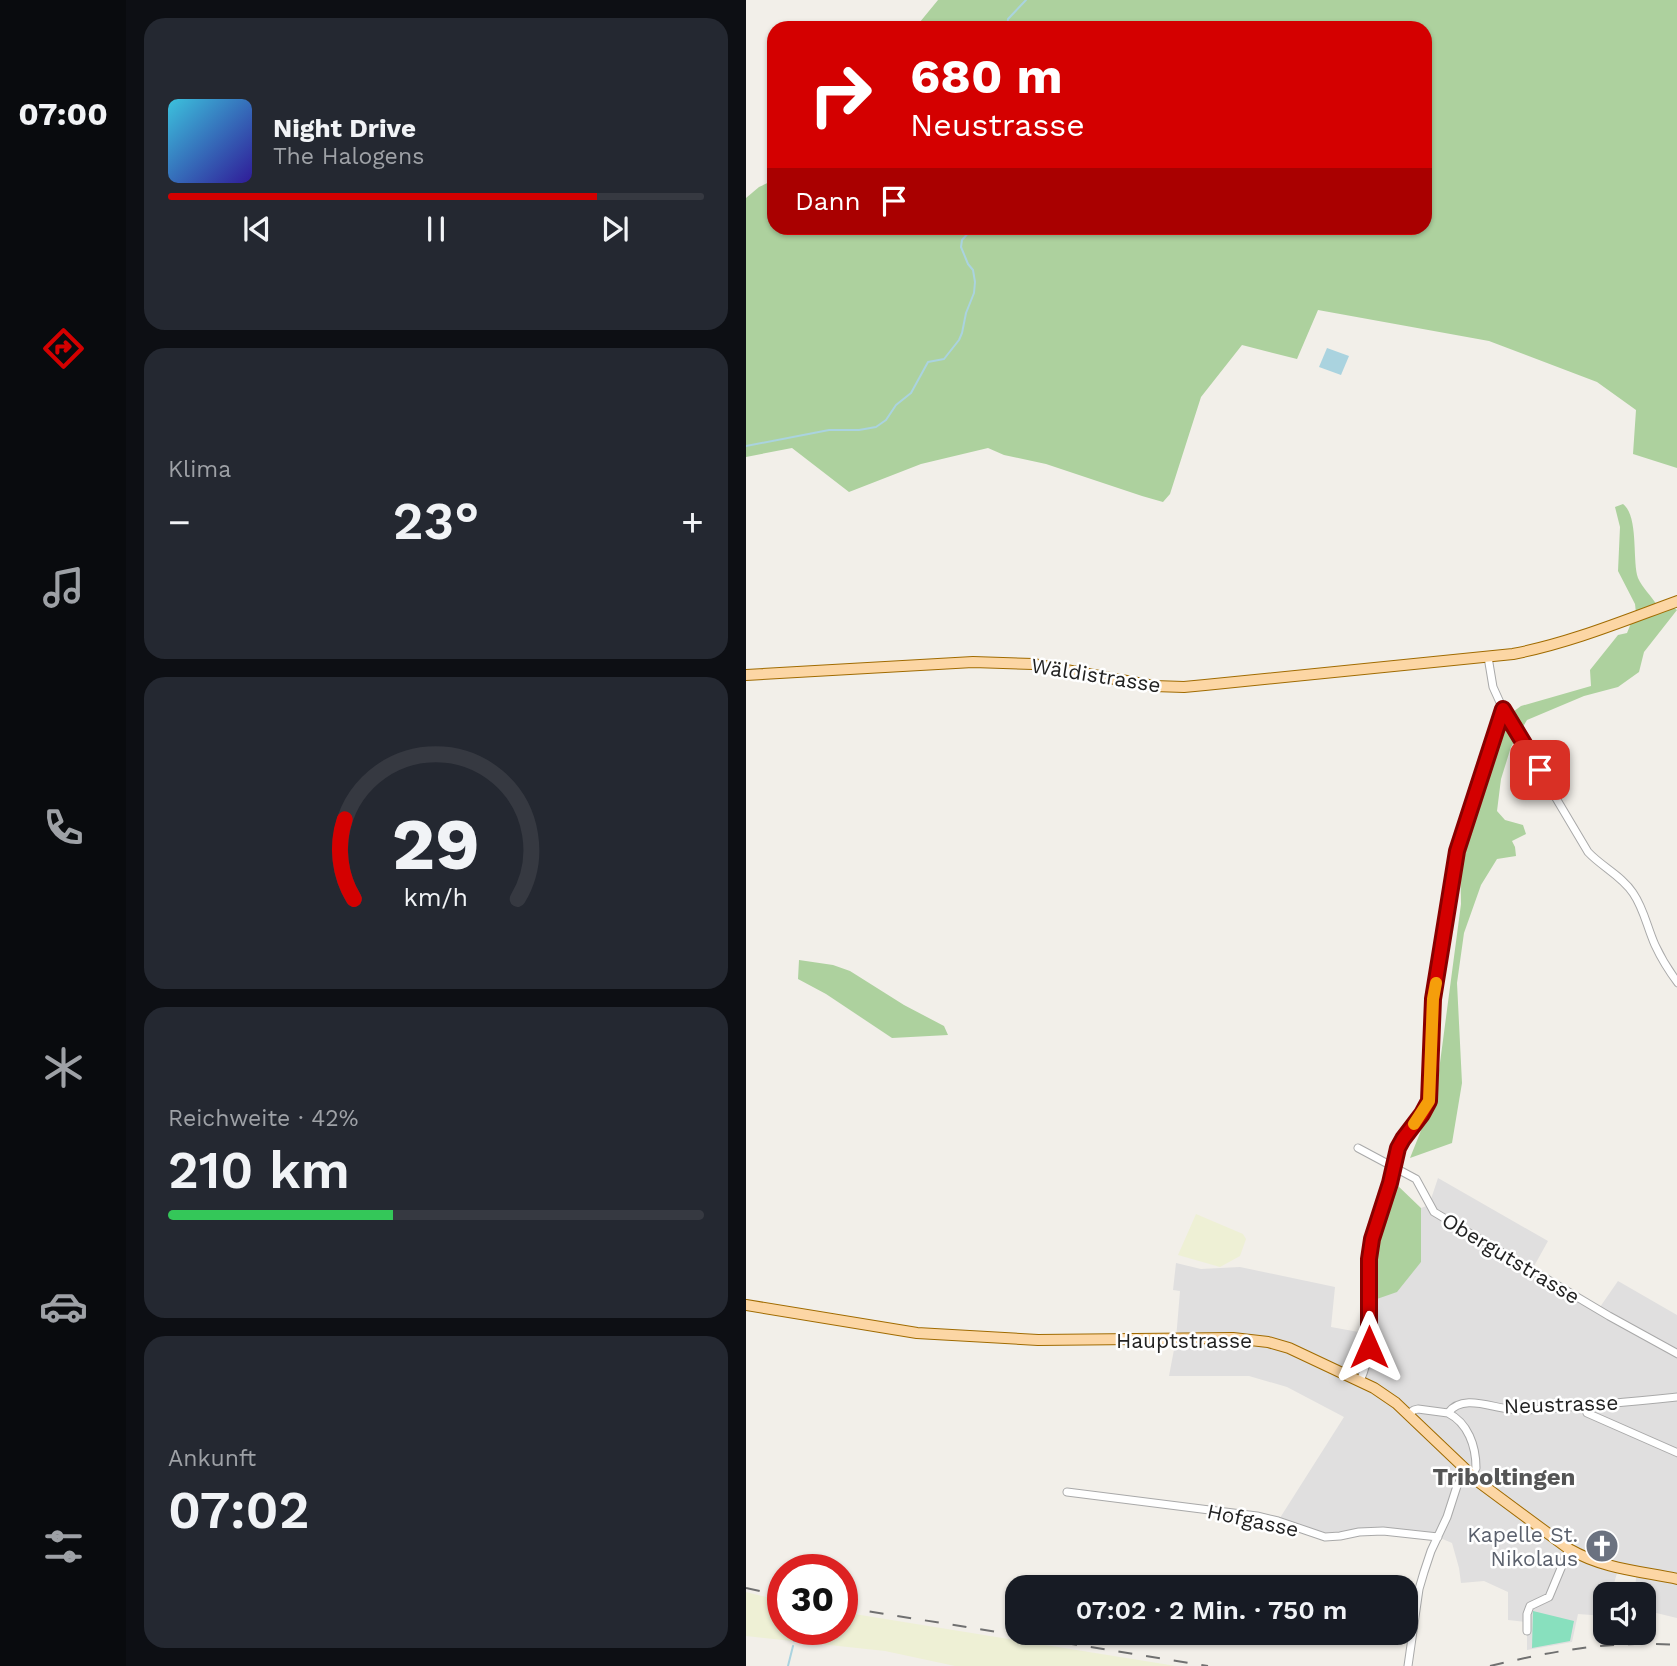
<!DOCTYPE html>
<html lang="de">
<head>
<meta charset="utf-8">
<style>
  :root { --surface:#171b24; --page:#242831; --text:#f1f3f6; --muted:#9ea1a6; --line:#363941; --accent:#d40000 }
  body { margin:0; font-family:"Work Sans",sans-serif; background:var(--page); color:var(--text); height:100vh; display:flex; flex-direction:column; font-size:26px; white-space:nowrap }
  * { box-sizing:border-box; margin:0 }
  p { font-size:23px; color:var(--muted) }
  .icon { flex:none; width:38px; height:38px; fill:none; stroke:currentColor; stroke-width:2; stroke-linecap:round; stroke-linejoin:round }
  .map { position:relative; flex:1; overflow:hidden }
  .panel { display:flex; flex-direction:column; gap:18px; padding:18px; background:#0d0f14; width:620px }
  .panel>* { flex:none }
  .top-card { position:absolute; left:21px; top:21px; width:665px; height:214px; border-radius:21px; box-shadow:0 2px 5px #0004; background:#d40000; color:#fff; overflow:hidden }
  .tools { position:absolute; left:847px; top:1582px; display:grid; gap:14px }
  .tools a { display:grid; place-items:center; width:63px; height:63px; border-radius:14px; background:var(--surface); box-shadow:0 2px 5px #0004; font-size:35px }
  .speed { position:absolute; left:21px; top:1554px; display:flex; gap:14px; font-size:35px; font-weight:700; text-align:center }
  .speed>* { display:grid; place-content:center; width:91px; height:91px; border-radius:50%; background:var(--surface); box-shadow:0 2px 5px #0004; line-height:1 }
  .speed .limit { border:10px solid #d22; background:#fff; color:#111 }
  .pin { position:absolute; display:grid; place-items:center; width:60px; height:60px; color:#fff; margin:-30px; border-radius:14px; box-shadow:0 4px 10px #0006 }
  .me { position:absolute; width:77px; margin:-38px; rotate:0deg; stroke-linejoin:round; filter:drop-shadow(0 0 5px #0008) }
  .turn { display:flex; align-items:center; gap:24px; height:147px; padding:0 28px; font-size:32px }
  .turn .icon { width:91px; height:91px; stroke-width:2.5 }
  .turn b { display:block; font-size:49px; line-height:60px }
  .then { display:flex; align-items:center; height:66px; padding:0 28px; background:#0003; gap:14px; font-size:26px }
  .big { font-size:52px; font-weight:600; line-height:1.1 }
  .panel .tile { flex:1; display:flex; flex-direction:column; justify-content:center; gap:10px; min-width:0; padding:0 24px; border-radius:21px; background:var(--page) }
  .panel .dial { align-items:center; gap:0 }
  .dial svg { height:182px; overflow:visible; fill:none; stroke:var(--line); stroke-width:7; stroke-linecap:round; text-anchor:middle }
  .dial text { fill:var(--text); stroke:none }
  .song { display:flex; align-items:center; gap:21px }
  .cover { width:84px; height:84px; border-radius:10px; background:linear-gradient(135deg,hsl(190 70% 55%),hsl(250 70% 35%)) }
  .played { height:7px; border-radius:4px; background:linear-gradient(90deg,var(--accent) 80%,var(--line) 80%) }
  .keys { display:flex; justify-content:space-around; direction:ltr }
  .heat { display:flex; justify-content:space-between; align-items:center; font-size:38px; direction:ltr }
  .charge { height:10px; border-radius:5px; background:linear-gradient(90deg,#34c759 42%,var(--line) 0) }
  .trip { position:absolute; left:259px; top:1575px; width:413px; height:70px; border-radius:21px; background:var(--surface); box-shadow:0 2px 5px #0004; font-weight:600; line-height:70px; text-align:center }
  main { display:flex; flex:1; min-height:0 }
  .tab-bar { display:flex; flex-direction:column; width:126px; justify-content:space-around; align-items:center; background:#090b0e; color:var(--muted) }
  .tab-bar .icon { width:49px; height:49px }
  .tab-bar .on { color:var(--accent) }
  .tab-bar b { font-size:32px; color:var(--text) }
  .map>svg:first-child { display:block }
  .residential { fill:#e0dfdf }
  .farmland { fill:#eef0d5 }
  .forest { fill:#add19e }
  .pitch { fill:#88e0be }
  .water { fill:#aad3df }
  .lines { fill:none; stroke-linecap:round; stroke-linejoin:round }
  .stream { stroke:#aad3df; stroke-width:2 }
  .minor-casing { stroke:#a9a9a9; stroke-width:9 }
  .primary-casing { stroke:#a06b00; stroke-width:12 }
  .minor { stroke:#fff; stroke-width:7 }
  .primary { stroke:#fcd6a4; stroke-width:10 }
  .rail { stroke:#707070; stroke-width:2; stroke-dasharray:14 14; stroke-linecap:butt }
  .route-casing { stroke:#8a0000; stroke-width:18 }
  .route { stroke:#d40000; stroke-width:12 }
  .slow { stroke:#f59e0b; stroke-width:12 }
  .labels { text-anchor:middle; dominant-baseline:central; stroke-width:5; stroke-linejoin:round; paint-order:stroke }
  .street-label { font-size:21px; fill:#222; stroke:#fff }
  .worship-label { font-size:21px; fill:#5b616d; stroke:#fff; text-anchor:end }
  .quarter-label { font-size:24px; font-weight:bold; fill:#555; stroke:#fff }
</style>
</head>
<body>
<main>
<nav class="tab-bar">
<b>07:00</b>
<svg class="icon on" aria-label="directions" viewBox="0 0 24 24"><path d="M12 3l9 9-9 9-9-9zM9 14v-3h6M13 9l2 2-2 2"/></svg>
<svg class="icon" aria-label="music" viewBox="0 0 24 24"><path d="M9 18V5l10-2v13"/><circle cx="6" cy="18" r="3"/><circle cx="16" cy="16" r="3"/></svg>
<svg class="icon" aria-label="phone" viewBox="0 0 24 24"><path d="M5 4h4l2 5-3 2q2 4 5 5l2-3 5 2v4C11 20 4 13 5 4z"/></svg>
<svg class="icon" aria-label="climate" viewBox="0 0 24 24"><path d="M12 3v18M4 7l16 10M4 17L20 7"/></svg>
<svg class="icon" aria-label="car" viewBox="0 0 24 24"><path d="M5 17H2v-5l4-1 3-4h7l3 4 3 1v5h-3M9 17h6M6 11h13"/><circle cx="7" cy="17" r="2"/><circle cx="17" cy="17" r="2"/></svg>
<svg class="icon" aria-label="filters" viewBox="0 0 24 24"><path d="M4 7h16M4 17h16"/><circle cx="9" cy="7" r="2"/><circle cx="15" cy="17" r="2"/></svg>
</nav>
<section class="panel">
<div class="tile">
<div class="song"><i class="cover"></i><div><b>Night Drive</b><p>The Halogens</p></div></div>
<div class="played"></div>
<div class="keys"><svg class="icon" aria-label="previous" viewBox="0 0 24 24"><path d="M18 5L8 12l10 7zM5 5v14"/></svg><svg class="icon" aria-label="pause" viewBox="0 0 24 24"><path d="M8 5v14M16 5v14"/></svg><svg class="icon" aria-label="next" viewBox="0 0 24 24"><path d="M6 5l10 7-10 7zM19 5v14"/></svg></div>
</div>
<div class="tile"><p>Klima</p>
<div class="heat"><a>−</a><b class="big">23°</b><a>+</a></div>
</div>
<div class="tile dial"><svg viewBox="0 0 100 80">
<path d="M14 69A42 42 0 1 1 86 69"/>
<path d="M14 69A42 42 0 0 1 10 34" stroke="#d40000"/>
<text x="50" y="56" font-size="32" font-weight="700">29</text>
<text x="50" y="72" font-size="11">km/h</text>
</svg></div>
<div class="tile"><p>Reichweite · 42%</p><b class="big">210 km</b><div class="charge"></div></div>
<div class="tile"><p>Ankunft</p><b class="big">07:02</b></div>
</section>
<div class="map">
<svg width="932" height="1666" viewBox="0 0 932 1666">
  <rect width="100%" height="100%" fill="#f2efe9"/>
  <path class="residential" d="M692,1178L802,1241L787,1268L854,1307L872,1281L931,1315V1618L898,1610V1594H889L890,1577L871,1573L865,1594H859V1616L832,1614L826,1642L781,1650V1622L762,1620V1592L738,1581L715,1583L713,1568L706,1543L692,1537L637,1531L579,1537L532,1521L598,1417L541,1387L503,1376H423L430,1339L434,1291L427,1290L430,1263L455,1269L494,1267L589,1287L585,1327L618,1333L623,1300H629L675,1262V1208L683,1205Z"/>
  <path class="farmland" d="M450,1214L497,1234L500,1239L494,1256L474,1267L432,1255Z
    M0,1592L37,1601V1629H96V1612L430,1666H209L139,1651L0,1636Z"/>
  <path class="forest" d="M192,0H931V468L887,454L890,410L851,382L743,341L572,310L551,359L496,345L455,397L424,494L417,502L396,496L300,464L258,455L242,448L175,464L103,492L46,448L0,457V198L13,187L28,180V228H679V28H169Z
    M877,504C893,516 886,561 892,578C896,587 906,597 911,605L890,613L889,604L872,571L874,527L869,507Z
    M928,608L931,610L898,652L893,672L872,687L838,696L781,720L765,747L755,779L751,811L759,820L777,825L780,834L766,841L769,847L770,856L751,859L735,885L718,933L711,983L716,1083L706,1143L664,1158L690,1093L715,904L714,853L756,720L775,706L845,686L844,670L872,635L881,633L885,623Z
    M53,960L87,965L104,971L158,1005L198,1026L202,1035L146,1038L80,994L52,979Z
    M650,1184L675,1208V1262L651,1292L628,1300L627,1251L630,1234Z"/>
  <path class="pitch" d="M787,1611L828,1621L824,1641L786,1648Z"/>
  <path class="water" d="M581,348L603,356L595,375L573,367Z"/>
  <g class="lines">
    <path class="stream" d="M261,28L262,19L280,0
      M0,446L83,430H113L130,427L140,420L150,405L165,393L182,362L198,359L213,340L216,333L220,313L228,293L229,282L227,270L222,264L215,247L216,240L224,231L225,228
      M48,1641L51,1629
      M42,1666L47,1646"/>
    <defs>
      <path id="minor" d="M742,657L747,687L757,709L842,852C856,867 876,876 887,893C898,909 901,927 909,945C915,958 923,971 932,983
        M612,1148L670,1179L688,1212L863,1316L932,1354
        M614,1381C634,1337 616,1284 626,1237C630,1219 639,1203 644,1186C648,1172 647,1156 654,1144C665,1121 681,1116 685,1088L687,999L711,851L757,709
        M838,1406L841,1413L932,1453
        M662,1414L668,1410L672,1409L702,1413C716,1394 744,1407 763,1409C779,1411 796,1409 812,1408C852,1405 892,1401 932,1397
        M321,1492L511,1516L532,1521L579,1537L594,1536L613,1532L637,1531L692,1537
        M781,1631V1614L784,1606L803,1597L823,1549
        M662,1666L673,1589L678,1572L685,1551L701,1517L711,1486L718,1474L727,1473L730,1468C730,1446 722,1423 702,1413"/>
      <path id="primary" d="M0,675L227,662L287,664L408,686L438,687L459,685L767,654C824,643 877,621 932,601
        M0,1305L171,1333L292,1340L487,1338L522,1342L543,1348L628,1388L650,1403L734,1483L823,1549C858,1569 893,1571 932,1579"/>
    </defs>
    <use href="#minor" class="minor-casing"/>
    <use href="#primary" class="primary-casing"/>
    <use href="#minor" class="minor"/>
    <use href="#primary" class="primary"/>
    <path class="rail" d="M0,1588L37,1596
      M96,1607L462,1666
      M744,1666C806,1651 867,1640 932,1645"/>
  </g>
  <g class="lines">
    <defs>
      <path id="route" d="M623,1347V1259L626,1239L644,1183L652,1148L657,1139L676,1114L683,1101L687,999L711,851L757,709L794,770"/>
    </defs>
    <use href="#route" class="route-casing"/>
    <use href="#route" class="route"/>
    <path class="slow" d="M668,1124L683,1101L687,999L690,983"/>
  </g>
  <defs>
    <symbol id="church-disc" viewBox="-11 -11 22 22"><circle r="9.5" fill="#6b7280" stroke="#fff"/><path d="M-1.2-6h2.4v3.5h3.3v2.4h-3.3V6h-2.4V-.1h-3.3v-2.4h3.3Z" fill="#fff"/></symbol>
  </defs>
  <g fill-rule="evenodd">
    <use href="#church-disc" x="837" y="1527" width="38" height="38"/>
  </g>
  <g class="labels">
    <g class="street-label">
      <text transform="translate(350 675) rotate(9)">Wäldistrasse</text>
      <text transform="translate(765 1258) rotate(31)">Obergutstrasse</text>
      <text x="438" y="1340">Hauptstrasse</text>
      <text transform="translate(815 1404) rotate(-2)">Neustrasse</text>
      <text transform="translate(507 1520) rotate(12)">Hofgasse</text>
    </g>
    <g class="worship-label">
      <text x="832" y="1534">Kapelle St.<tspan x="832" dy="24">Nikolaus</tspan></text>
    </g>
    <g class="quarter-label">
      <text x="758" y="1477">Triboltingen</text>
    </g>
  </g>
</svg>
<div class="tools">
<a><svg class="icon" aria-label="sound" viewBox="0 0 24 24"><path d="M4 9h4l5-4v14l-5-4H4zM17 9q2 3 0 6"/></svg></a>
</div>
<div class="speed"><div class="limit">30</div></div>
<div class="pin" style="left:794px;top:770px;background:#d93025"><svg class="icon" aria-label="arrive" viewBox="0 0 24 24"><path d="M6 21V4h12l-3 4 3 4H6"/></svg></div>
<svg class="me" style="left:623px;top:1347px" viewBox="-20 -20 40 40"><path d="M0-17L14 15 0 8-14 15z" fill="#d40000" stroke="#fff" stroke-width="4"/></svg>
<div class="trip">07:02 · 2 Min. · 750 m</div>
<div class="top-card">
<div class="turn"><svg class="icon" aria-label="right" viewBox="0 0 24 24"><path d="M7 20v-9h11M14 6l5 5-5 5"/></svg><div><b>680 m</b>Neustrasse</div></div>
<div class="then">Dann<svg class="icon" aria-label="arrive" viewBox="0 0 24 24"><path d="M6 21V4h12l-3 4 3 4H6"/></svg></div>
</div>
</div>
</main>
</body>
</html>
